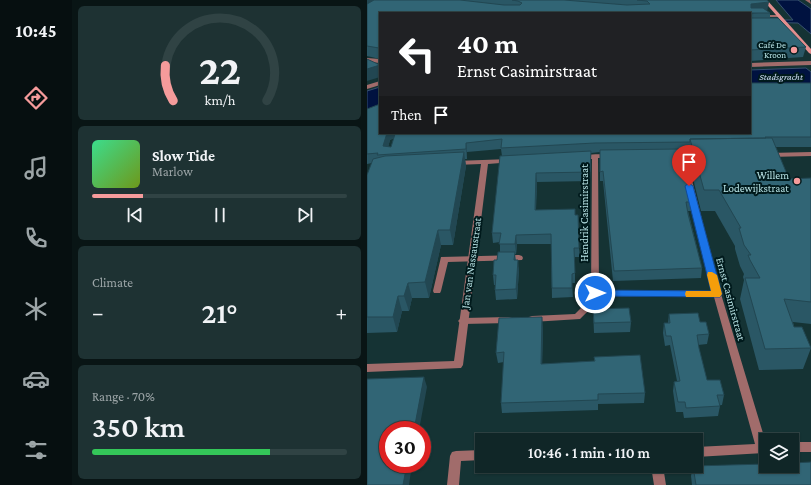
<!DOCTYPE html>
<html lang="en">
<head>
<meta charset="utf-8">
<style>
  :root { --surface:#102627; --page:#1e3233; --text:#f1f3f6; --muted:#9ca5a7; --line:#304344; --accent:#f59b9b }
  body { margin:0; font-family:"Crimson Pro",serif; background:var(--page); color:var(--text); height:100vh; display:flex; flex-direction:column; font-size:15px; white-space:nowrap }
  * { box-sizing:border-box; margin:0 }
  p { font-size:13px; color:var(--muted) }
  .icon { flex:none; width:22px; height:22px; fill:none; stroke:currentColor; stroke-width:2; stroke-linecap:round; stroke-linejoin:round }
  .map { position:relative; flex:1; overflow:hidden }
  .drawer { display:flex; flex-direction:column; gap:6px; padding:6px; background:#091515; width:295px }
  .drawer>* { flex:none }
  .hud { position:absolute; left:12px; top:12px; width:372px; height:122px; border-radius:0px; box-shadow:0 1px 3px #0004,0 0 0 1px var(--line); background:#202124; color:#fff; overflow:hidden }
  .tools { position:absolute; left:392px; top:433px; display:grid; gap:8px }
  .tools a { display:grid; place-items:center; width:40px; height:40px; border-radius:0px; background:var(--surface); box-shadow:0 1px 3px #0004,0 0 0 1px var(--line); font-size:20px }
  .speed { position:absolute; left:12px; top:421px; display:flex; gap:8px; font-size:20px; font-weight:700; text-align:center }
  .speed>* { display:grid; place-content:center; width:52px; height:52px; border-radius:50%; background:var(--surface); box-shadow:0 1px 3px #0004,0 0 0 1px var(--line); line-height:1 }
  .speed .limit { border:6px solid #d22; background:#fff; color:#111 }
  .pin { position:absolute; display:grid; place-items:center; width:34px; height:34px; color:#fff; margin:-41px -17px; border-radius:50% 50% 50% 0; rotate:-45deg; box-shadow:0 0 4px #0007 }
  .pin .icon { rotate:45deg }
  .me { position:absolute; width:44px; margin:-22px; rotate:90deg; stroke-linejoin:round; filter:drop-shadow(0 0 3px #0008) }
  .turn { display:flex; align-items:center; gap:14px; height:84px; padding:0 12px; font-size:18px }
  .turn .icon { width:52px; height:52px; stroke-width:2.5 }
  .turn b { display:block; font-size:28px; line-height:34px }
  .then { display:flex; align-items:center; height:38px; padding:0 12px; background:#0003; gap:8px; font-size:15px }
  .big { font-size:30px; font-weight:600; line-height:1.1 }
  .drawer .card { flex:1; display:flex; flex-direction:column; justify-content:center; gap:6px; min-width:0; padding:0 14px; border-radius:6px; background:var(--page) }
  .drawer .dial { align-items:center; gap:0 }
  .dial svg { height:104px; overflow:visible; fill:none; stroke:var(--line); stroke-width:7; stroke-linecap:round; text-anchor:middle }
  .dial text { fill:var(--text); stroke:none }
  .song { display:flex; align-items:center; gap:12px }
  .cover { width:48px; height:48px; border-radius:6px; background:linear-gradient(135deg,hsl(150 70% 55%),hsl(80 70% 35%)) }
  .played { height:4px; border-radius:2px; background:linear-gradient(90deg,var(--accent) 20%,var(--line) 20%) }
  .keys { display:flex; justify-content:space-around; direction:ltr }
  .heat { display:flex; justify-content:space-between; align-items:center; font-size:22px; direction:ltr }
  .charge { height:6px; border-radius:3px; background:linear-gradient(90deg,#34c759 70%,var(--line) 0) }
  .trip { position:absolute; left:108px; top:433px; width:228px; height:40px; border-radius:0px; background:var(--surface); box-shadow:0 1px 3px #0004,0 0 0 1px var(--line); font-weight:600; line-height:40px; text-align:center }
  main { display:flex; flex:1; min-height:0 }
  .menu { display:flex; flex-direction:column; width:72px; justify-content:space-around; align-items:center; background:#060f10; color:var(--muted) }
  .menu .icon { width:28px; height:28px }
  .menu .on { color:var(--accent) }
  .menu b { font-size:18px; color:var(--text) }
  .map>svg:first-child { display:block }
  .water { fill:#001240; stroke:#375071 }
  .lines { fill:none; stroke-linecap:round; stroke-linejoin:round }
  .service { fill:#a16c6b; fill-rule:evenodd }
  .minor { fill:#a16c6b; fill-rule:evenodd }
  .secondary { fill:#e38e8e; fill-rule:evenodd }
  .wall { fill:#2a5765; fill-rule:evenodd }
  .shaded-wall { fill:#224752 }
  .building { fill:#316575; stroke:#224752 }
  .route { fill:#1a73e8; stroke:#114b97 }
  .slow { fill:#f59e0b }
  .poi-dot { fill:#f59b9b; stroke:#001a1c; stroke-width:1.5 }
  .labels { text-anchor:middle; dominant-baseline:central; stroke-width:4; stroke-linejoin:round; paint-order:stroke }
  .far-poi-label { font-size:9px; fill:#b6e1e3; stroke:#001a1c; text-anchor:end }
  .far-water-label { font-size:10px; font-style:italic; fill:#d0dff7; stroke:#001a1c }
  .poi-label { font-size:11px; fill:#b6e1e3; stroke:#001a1c; text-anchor:end }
  .street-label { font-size:11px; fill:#b6e1e3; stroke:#001a1c }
</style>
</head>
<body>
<main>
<nav class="menu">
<b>10:45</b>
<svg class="icon on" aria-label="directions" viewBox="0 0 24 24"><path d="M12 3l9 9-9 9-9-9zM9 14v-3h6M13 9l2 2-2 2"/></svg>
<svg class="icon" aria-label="music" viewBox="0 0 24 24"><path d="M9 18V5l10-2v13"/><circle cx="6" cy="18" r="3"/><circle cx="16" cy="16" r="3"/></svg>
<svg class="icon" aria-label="phone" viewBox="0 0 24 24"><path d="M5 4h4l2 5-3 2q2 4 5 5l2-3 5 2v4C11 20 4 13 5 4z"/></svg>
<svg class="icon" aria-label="climate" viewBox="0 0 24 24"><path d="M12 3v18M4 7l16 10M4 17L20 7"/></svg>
<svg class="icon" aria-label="car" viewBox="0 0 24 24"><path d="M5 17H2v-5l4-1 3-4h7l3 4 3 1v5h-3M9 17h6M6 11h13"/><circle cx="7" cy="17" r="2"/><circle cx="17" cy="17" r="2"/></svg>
<svg class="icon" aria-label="filters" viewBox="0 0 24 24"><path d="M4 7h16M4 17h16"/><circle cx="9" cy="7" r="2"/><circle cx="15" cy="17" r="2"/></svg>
</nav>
<section class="drawer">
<div class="card dial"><svg viewBox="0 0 100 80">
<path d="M14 69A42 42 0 1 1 86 69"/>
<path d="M14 69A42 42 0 0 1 8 42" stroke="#f59b9b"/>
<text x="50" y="56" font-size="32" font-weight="700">22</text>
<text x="50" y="72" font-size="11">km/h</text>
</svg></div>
<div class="card">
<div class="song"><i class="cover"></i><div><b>Slow Tide</b><p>Marlow</p></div></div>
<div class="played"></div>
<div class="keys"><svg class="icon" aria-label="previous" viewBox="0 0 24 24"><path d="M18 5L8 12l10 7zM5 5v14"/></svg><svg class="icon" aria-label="pause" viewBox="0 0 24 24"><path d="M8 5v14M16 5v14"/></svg><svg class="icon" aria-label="next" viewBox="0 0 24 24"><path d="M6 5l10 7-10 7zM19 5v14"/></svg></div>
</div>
<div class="card"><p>Climate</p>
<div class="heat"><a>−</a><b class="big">21°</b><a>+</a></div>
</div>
<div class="card"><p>Range · 70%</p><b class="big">350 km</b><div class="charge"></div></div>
</section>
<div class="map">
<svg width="444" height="485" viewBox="0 0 444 485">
  <rect width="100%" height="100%" fill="#153334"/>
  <path class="water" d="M409,0H431L444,9V34L431,23L383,22L401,20H426Z
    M439,68L444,72V85L383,86V70Z
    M13,87V107L0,112V91Z"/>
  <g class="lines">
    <path class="service" d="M152,255L155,256L156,258L155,260L81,262L74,291L73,293H67L66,291L74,257Z
      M228,290L231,291L232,293L222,310L213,319L165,322L162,321L160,319L162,317L165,316L208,314L216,306L225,291Z
      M142,317L145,318L147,320L145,322L142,323L96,324L93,323L91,321L93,319L96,318Z"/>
    <path class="minor" d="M438,0H443L444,4Z
      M383,15H411L413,16L411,17H383Z
      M0,58L13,59V63L0,62Z
      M444,61V65L383,67V63Z
      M13,81V85L0,89V85Z
      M444,152V156L402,157L399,155L402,153Z
      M304,153H332L335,155L332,157H319L354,294L399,443V453L329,457V447L388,444L347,297L228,296L225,295L224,293L225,159H214L211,157C215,154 241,153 245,156L242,158H231L232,290L345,291L312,157L302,156V154Z
      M143,159L146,161L145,162L121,164L96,365L94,368L0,372V364L87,361L114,164L88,165L85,163L88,161Z
      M425,442H444V452H425Z
      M115,450V460L94,461L92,485H80L83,456L85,452L89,451Z
      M284,466H296L299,485H287Z"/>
    <path class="secondary" d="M396,0H400L444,49V54L442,53Z"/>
  </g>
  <path class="wall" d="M0,0H400V11L403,13V18L439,47L436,57L383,61V13H13V59L0,56Z
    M444,83V147H408L422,179L444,178V324L426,322L427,327L444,348L436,369L392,370L373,299L377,280L376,277L377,274L373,266L368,249V246L348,211H334L321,158L322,152H312L325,202L324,211H321L335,268L334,278L246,281L236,181H233V152L224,153L223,181L170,182L169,210L208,215L212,248L213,257H208V283H205L206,297L185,298L184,244H150L149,254H148L149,260L152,270L150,299L129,300L128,290V285H127L126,275L133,252V242L126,243L125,233L135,156L134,149L100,152V159H98L99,166L86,245H74L62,298H45L42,311H35L30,332L0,333V175L5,163L0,164V109L13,133H383ZM27,138L24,147H21L23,140Z
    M226,309L264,322L263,332L227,333Z
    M302,314L333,322L342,334L340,344L331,345L340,380L357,395L355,405H352L353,406L351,416L317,418L316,412H309L306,391L307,382L310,381L303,345L298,346L296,333L297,323H301Z
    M176,327L175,364L227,361V357L278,393L277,403L231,404V410L135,413L134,403L137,362L131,363L129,353Z
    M326,466L444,485H325L324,476Z"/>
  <path class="shaded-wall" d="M0,0H15L0,9Z
    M402,2L400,12L383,14L384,4Z
    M13,65V77L0,81V69Z
    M20,133H37L23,140L19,155L16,146Z
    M99,143L100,152V159L99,149Z
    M97,152L99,166L86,245L83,230Z
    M169,173L170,182L168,220V210Z
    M71,230L74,245L62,298L58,282Z
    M149,235L150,244L149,254L148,244Z
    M151,260L152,270L150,299L149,289Z
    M41,283L45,298L42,311L37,296Z
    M31,296L35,311L30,332L26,317Z
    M175,317L176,327L175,374L174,364Z
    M57,377L60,387L52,430H47Z
    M40,464H45L42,485H36Z"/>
  <path class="building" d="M7,0H93L137,5H153L155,3L151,1L145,0H197L260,5L283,4L280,1L270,0H400L402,2L384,4V8H396L403,13H385L384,18H411L439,47L383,50V13H13V48H12L0,46V4Z
    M0,59L13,65L0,69Z
    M383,83H444V137H398L399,138L323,139V142L228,143L134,148L135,139L99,143V149L10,155L11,153L0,154V109L13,104V133H20L16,146L24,147L28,134L30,133H383Z
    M405,138L422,179L444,178V302L417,299L427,327H435L444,348L398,349L378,278H393L383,260L381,255H384L377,245L372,228H374L352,190H337L323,139Z
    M312,149L325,202H319L321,214L335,268L247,271L236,171L233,172V150Z
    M224,151L223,172L169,173L168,210L208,209V215H211L212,248H207L208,273L205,274V288H185L184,234L149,235L148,244H132L134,233H125L133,156Z
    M97,152L83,230H71L58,282L41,283L37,296H31L26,317H0V175L6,159L18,156Z
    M131,252H148L147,260H151L149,289L128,290L129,275H126L127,260H130Z
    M262,308L264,322L227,323L226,309Z
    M331,313L333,322H339L342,334L330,335L332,348L340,380H353L357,395H350L353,406L319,408L318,402H311L307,382L313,381L304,336H299L297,323H303L302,314Z
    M175,317L174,364L228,361L227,357L273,355L278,393L231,394V400L134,403L137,352L129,353L132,318Z
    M57,377L47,430H21V464H40L36,485H0V379Z
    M444,462V485H329L326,466L399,464V466H425V463Z"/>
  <path class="route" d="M322,183L326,186L355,294L353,297L224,296L223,293L228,290L344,291L318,186Z"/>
  <path class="slow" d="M341,272H345L350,275L355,294L353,297H319L318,294L319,291H344L340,275Z"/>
  <g class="poi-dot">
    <circle cx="427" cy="50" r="4"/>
    <circle cx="430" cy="181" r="4"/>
  </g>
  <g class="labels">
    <g class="far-poi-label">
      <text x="419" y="45">Café De<tspan x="419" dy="10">Kroon</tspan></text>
    </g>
    <g class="far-water-label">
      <text x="414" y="76">Stadsgracht</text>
    </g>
    <g class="poi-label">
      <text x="422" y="175">Willem<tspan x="422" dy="13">Lodewijkstraat</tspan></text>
    </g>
    <g class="street-label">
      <text transform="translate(217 213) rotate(-90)">Hendrik Casimirstraat</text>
      <text transform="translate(104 263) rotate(-82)">Jan van Nassaustraat</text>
      <text transform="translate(364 299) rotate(75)">Ernst Casimirstraat</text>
    </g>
  </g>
</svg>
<div class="tools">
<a><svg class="icon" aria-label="layers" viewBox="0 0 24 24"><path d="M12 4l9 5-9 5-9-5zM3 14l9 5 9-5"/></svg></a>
</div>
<div class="speed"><div class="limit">30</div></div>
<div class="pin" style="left:322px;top:186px;background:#d93025"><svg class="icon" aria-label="arrive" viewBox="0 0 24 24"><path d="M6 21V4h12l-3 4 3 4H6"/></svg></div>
<svg class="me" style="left:228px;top:293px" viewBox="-20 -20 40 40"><circle r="17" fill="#1a73e8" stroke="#fff" stroke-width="3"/><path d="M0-11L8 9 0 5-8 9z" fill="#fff"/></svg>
<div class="trip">10:46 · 1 min · 110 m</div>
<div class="hud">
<div class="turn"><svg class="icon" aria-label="left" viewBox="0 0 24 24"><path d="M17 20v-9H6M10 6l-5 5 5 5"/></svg><div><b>40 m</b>Ernst Casimirstraat</div></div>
<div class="then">Then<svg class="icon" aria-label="arrive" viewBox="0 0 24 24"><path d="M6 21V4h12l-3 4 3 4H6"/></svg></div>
</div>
</div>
</main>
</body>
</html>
